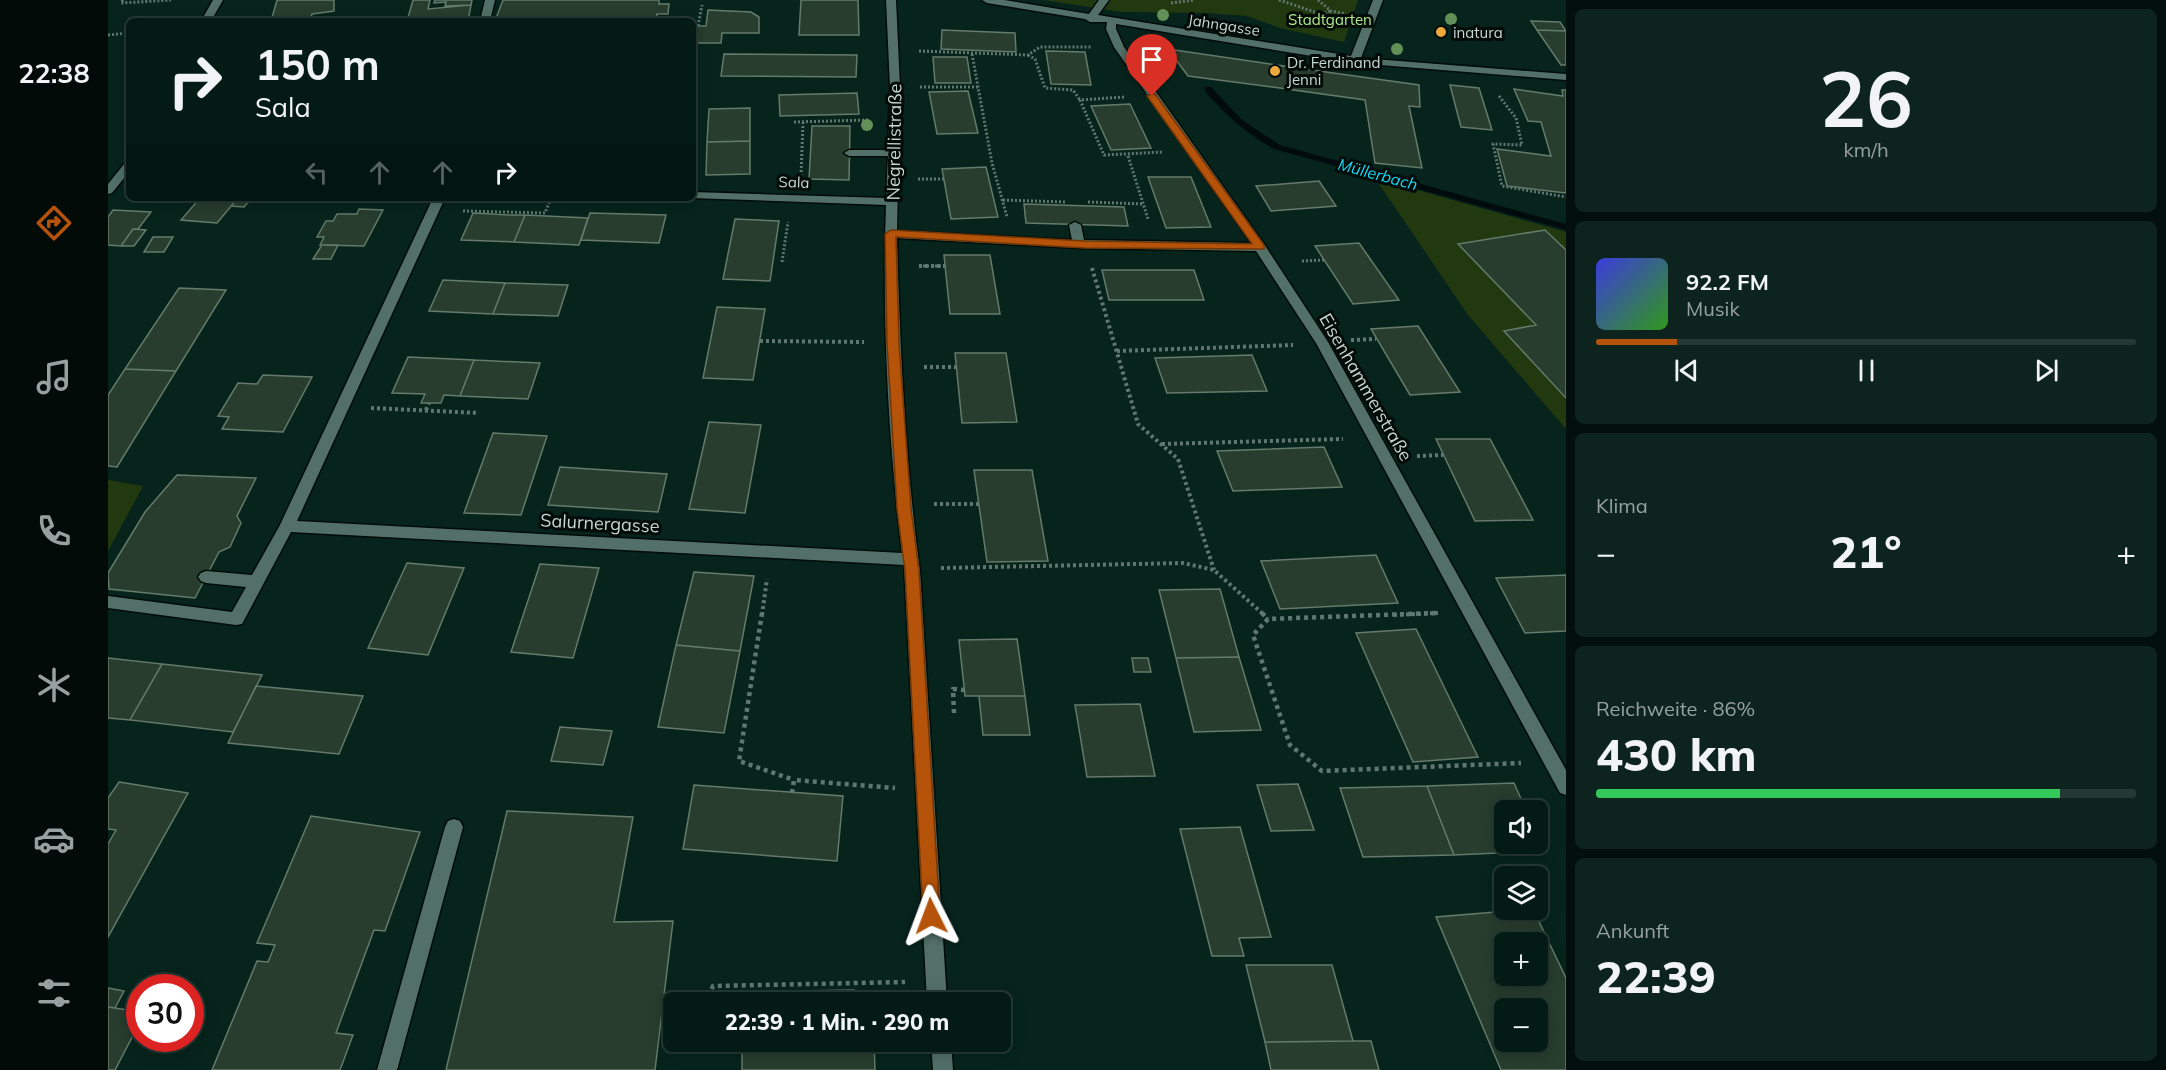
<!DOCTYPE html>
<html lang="de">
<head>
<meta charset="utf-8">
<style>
  :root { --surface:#041b15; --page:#0d241e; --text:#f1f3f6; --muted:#97a1a0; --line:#253934; --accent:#b45309 }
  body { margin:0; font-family:Mulish,sans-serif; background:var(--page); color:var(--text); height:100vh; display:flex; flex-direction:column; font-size:22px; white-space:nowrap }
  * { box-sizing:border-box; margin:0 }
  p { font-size:20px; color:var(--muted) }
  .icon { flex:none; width:33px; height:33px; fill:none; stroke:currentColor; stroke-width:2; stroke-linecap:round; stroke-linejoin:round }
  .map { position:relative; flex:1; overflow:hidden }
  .side { display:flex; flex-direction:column; gap:9px; padding:9px; background:#020f0c; width:600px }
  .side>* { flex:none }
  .guide { position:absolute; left:18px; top:18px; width:570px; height:183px; border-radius:9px; box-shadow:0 3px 15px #0003,0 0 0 2px var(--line); background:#041b15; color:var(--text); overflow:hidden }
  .tools { position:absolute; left:1386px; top:800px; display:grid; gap:12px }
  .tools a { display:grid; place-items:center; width:54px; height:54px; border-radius:9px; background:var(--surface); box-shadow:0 3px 15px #0003,0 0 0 2px var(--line); font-size:30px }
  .speed { position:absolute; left:18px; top:974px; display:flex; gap:12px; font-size:30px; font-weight:700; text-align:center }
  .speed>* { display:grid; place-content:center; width:78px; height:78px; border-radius:50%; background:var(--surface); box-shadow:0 3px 15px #0003,0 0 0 2px var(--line); line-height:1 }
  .speed .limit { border:9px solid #d22; background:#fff; color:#111 }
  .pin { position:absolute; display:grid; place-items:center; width:51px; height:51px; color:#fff; margin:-62px -26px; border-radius:50% 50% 50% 0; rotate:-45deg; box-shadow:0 0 6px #0007 }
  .pin .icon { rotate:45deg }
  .me { position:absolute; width:66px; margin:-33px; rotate:357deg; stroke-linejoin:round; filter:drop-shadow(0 0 4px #0008) }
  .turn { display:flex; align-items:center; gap:21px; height:126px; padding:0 30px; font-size:27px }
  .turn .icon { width:78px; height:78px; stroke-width:2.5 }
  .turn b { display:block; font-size:42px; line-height:51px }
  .lanes { display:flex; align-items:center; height:57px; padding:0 30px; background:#0003; justify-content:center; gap:30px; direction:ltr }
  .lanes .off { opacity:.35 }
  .big { font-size:45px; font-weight:800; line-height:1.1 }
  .side .widget { flex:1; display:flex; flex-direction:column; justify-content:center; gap:9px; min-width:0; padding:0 21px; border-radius:9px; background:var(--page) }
  .side .dial { align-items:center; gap:0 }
  .dial b { font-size:78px; line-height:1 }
  .song { display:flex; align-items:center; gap:18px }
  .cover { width:72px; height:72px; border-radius:9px; background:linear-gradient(135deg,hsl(240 70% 55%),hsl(110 70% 35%)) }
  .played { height:6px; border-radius:3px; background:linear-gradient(90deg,var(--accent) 15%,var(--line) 15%) }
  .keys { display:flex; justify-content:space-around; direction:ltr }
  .heat { display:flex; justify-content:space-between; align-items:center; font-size:33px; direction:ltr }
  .charge { height:9px; border-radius:4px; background:linear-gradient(90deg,#34c759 86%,var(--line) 0) }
  .trip { position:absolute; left:555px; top:992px; width:348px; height:60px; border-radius:9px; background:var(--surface); box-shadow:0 3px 15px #0003,0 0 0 2px var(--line); font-weight:800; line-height:60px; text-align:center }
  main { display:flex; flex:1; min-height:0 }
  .tab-bar { display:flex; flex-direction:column; width:108px; justify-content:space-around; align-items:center; background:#020b08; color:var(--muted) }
  .tab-bar .icon { width:42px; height:42px }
  .tab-bar .selected { color:var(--accent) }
  .tab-bar b { font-size:27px; color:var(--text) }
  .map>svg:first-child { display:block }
  .green { fill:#223910 }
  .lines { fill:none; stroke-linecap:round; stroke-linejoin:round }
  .stream { fill:#010b0e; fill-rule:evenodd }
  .building { fill:#283d2e; stroke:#637b6a; stroke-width:1.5; fill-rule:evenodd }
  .minor-casing { stroke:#000c07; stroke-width:3 }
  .path-far2 { stroke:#5f7770; stroke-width:3; stroke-dasharray:2 2; stroke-linecap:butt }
  .path-far1 { stroke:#5f7770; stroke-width:4; stroke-dasharray:3 3; stroke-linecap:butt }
  .path { stroke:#5f7770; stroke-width:4.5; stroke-dasharray:4 4; stroke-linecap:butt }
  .minor { fill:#527067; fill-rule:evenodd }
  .tree { fill:#639057 }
  .route { fill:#b45309; stroke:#753606; stroke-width:1.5 }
  .poi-dot { fill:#eda83b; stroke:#020b07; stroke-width:2 }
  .labels { text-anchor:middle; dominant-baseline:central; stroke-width:6; stroke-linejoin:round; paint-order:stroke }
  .far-park-label { font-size:15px; fill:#afe988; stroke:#020b07 }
  .far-street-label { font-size:15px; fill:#c7d7d1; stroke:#020b07 }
  .far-poi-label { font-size:15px; fill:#c7d7d1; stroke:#020b07; text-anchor:start }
  .far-water-label { font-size:16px; font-style:italic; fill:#19daf9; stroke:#020b07 }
  .street-label { font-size:18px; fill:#c7d7d1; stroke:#020b07 }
</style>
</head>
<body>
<main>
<nav class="tab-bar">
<b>22:38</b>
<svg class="icon selected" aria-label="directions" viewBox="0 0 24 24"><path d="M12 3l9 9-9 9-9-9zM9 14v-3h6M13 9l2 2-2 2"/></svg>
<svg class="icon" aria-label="music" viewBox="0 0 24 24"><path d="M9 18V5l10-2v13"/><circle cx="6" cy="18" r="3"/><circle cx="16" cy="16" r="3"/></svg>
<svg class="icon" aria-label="phone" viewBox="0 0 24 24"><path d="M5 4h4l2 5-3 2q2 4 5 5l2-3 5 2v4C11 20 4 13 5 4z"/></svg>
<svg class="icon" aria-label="climate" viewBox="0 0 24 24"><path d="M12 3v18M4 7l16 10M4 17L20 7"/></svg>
<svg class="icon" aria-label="car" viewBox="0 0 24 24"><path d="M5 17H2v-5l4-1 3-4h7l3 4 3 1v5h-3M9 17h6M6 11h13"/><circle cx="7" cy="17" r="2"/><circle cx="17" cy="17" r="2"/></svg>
<svg class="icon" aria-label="filters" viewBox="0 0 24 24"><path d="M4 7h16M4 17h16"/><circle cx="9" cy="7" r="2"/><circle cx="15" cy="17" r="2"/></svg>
</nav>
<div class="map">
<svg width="1458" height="1070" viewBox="0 0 1458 1070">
  <rect width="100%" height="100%" fill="#06241c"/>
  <path class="green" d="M935,0H1250L1236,42L1172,28L1139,16L1098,13L1014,12Z
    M1267,178L1458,232V250L1437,230L1350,245L1428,325L1396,331L1458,398V429L1360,315Z
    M0,480L35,486L0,551Z"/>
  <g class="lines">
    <path class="stream" d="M1097,87H1103L1134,120L1172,145L1458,224V230L1166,149C1139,134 1117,115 1097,91Z"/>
  </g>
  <path class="building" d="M169,0H226V11L204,14L202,21H163Z
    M305,0H322L320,9L363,5L360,21H299Z
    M327,0H364L363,5L337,6L338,2L326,3Z
    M395,0H551V4H561L560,14H549L548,21H387Z
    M693,0H750L751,35H691Z
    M600,10L643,12L651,17V33H614L613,43H585V26H598Z
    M1423,21L1452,22L1458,31L1429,30Z
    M834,30L907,33L908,52L833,49Z
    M1429,30L1458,31V65H1453Z
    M1060,49L1182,67L1179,89L1080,76Z
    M938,51L977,52L983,85L943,84Z
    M616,54L749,55L748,77L613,76Z
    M825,57H859L863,83H827Z
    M1182,67L1311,85L1312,107L1301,106L1314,168L1267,163L1257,100L1179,89Z
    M1342,85L1371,88L1384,130L1353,127Z
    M1406,89L1455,96L1454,90H1458V193L1399,186L1389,149L1443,156L1433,122L1420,121Z
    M860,91L870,133L829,134L821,92Z
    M749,93L751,114L672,116L671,95Z
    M1022,104L1043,148L1003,150L983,106Z
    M642,108V141L599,142L601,109Z
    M704,126H742L741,180L701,179Z
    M642,141V174L598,175L599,142Z
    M878,167L890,217L843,219L834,169Z
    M1040,177H1083L1103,227L1058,228Z
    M1211,181L1228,206L1163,211L1148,186Z
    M92,198H130L109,223L73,220Z
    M130,198H144L136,207L123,206Z
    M916,204L1016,207L1020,226L918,223Z
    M251,209L275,210L256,246L212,245L216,237H209L218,221H225L229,214H249Z
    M5,210L43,212L30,229H25L13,246L0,245V217Z
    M365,213L401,215H417L406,242L353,240Z
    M482,213L558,215L551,243L473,240Z
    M417,215L480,218L471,245L406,242Z
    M627,219L671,221L662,281L615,279Z
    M25,229L38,230L26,246H13Z
    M1437,230L1458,250V398L1396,331L1428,325L1350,244Z
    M45,237H65L56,252H36Z
    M1251,243L1291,300L1245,304L1207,246Z
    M214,245H230L223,259H205Z
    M836,255H882L892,314H842Z
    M994,270H1086L1096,300H1001Z
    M335,280L397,283L385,314L321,311Z
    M397,283L460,285L450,316L385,314Z
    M71,288L118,290L68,371L17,369Z
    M609,307L657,309L645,380L595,378Z
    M1310,326L1352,392L1302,395L1263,329Z
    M847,353H898L909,422L854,423Z
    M1144,355L1159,391L1059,393L1047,358Z
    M300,357L366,360L352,396L336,395L333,403H313L317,394L284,393Z
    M366,360L432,363L420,399L352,396Z
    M17,369L68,371L9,467L0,466V395Z
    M155,375L204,377L175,432L114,429L121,417L110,416L130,383L149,384Z
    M601,422L653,425L637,513L581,509Z
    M385,433L439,436L413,515L356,513Z
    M1328,439H1382L1425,520L1367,521Z
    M1216,447L1234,487L1125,491L1109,451Z
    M452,467L559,474L550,512L440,505Z
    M866,470H924L940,561L879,562Z
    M69,475L148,478L129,516L133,523L122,547L111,552L87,598L1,589L0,573L37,512Z
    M1268,555L1290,603L1172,609L1153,561Z
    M299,563L356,568L320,655L260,648Z
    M432,564L491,568L465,658L403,652Z
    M586,572L646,576L632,651L568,645Z
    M1458,575V631L1417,633L1388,578Z
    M1112,589L1131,657L1068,658L1051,590Z
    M1308,629L1370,757L1305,762L1248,633Z
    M909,639L917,696H857L851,640Z
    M568,645L632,651L616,733L550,727Z
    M1131,657L1153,730L1086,732L1068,658Z
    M0,658L54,664L22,720L0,718Z
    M1024,658H1040L1043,672H1026Z
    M54,664L154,675L125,732L22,720Z
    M148,686L255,696L231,754L120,743Z
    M871,696H917L922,735H875Z
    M1032,704L1047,776L979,777L967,705Z
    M452,727L504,731L495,765L443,761Z
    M11,782L80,793L0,937V844L8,830L0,829V798Z
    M1406,783L1418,810H1396V843H1430V835L1437,851L1346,855L1319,786Z
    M1190,784L1206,830L1163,831L1149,785Z
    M586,785L735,796L729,861L575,849Z
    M1319,786L1346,855L1255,857L1232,788Z
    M399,811L525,817L506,922L565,921L547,1070H338Z
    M203,816L312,832L277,931L266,930L228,1033L245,1035L232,1070H104L149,961L160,962L167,945L149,943Z
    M1132,827L1163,937L1131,938L1136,956H1104L1072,829Z
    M1425,909L1458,978V1070H1393L1328,917ZM1396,942H1430V975H1396ZM1396,1008H1430V1041H1396Z
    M1138,965H1224L1245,1041L1157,1042Z
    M0,988L16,991L7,1008L0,1007Z
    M746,990V1002H614L615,992Z
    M0,1007L32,1012V1022L7,1070H0Z
    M613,1041H766L767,1070H634V1046H613Z
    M1245,1041H1263L1271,1070H1163L1157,1042Z"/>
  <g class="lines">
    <defs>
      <path id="minor" d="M105,0H115L103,21H93Z
        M377,0H387L382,21H372Z
        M778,0H788L792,87L789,231L964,240L961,225L967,222L973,225L976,240L1143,243L1006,47L998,29L999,22H982L977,19L879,3L874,0H896L981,14L991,0H1001L990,15L1243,56L1265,0H1275L1253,58L1458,74V80L1247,63L1008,24V29L1016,47L1156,244L1220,342L1458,770V795L1452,793L1208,343L1148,251L971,248L789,238C792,349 797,460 812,571L839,1002H819L796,565L183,532L134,624L128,625L0,608V596L124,612L138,587L98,583L93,581L90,577L93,573L98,571L144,575L172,525L325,198H337L189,521L794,553C780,438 774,320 778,205L583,198L585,192L778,198L780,156H741L736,153L741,150H780L782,87Z
        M21,162V172L4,193L0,194V184L17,163Z
        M346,819L352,821L355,827L289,1070H269L337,827L340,821Z
        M823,1041H843L845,1070H825Z"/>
    </defs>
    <use href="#minor" class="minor-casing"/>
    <path class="path-far2" d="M15,0L13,3L63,0
      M1171,0L1213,14L1223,11
      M1210,0L1223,11L1238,14
      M1063,3L1086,0
      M590,26L594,5
      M0,35L21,33
      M811,51L920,55L932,47H984
      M864,54L884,163L899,217
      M920,55L927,59L937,88L965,90L972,100
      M812,87H870
      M1391,96L1408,118L1414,145L1385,144L1394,186L1458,197
      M1016,97L972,100L996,155L1055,152
      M686,122L760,120
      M1020,156L1040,219
      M693,176L695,123
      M810,179H836
      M895,200L957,202
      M980,202L1035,204
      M355,211L437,213L443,198
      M1194,261L1216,260
      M674,262L680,222
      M811,266H837"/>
    <path class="path-far1" d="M811,266H837
      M984,268L1030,424L1070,459L1106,570
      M1243,340L1268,339
      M652,341L756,342
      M1009,351L1185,345
      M816,367H848
      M263,408L371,413
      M318,410L321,403
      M1054,444L1235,439
      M1309,456L1335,455
      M826,504H871
      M833,568L1075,563L1106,570L1156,615
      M654,615L659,579
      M1286,615L1330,613"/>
    <path class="path" d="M654,613L631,761L686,780
      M1154,613L1160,619
      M1328,613L1160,619L1145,635L1182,745L1214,771L1413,763
      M846,713L845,689L856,690
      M684,793L686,780L787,788
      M556,998L599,1001L605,986L797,982"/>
    <use href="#minor" class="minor"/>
  </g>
  <g class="tree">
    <circle cx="1055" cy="15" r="6"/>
    <circle cx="1343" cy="19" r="6"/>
    <circle cx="1187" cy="21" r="6"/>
    <circle cx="1289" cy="49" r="6"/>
    <circle cx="759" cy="125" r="6"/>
  </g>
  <path class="route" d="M1044,93L1047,94L1156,245V249L977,248L788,237L791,343L803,509L811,571L832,916L829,923L823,925L817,923L815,916L797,571L789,509L779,343L777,234L783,230L977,241L1144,244L1039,96Z"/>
  <g class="poi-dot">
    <circle cx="1333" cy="32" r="6"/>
    <circle cx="1167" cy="71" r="6"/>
  </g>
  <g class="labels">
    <g class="far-park-label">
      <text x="1222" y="19">Stadtgarten</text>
    </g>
    <g class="far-street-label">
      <text transform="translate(1116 25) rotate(9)">Jahngasse</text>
      <text transform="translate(686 182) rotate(2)">Sala</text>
    </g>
    <g class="far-poi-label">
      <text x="1345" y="32">inatura</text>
      <text x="1179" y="62">Dr. Ferdinand<tspan x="1179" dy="17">Jenni</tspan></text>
    </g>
    <g class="far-water-label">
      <text transform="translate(1270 174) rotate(15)">Müllerbach</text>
    </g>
    <g class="street-label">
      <text transform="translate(786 142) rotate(-89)">Negrellistraße</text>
      <text transform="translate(1258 387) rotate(60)">Eisenhammerstraße</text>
      <text transform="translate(492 523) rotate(3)">Salurnergasse</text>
    </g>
  </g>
</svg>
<div class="tools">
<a><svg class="icon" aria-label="sound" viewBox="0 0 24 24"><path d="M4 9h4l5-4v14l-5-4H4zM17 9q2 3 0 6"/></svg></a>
<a><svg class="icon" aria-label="layers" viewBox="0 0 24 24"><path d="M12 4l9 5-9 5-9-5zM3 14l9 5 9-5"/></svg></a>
<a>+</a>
<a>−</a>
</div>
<div class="speed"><div class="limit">30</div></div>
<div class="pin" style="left:1044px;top:96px;background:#d93025"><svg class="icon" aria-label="arrive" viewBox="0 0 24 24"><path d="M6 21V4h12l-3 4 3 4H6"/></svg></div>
<svg class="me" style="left:823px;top:916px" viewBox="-20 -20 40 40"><path d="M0-17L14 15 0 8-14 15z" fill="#b45309" stroke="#fff" stroke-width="4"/></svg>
<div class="trip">22:39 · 1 Min. · 290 m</div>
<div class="guide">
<div class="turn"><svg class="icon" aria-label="right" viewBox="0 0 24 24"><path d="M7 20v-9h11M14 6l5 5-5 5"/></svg><div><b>150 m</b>Sala</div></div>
<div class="lanes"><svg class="icon off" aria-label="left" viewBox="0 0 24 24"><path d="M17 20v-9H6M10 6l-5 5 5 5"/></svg><svg class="icon off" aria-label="ahead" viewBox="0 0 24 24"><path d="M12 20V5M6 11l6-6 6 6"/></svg><svg class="icon off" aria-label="ahead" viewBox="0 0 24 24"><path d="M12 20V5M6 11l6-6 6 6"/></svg><svg class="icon" aria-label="right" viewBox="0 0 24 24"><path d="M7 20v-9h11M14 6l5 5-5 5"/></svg></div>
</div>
</div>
<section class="side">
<div class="widget dial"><b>26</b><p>km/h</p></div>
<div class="widget">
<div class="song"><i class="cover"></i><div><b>92.2 FM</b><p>Musik</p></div></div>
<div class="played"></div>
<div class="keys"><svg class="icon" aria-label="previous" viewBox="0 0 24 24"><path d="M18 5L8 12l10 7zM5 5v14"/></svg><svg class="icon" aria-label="pause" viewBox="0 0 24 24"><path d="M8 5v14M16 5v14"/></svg><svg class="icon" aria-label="next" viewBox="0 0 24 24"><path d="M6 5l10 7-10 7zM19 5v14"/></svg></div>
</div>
<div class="widget"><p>Klima</p>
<div class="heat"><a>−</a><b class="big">21°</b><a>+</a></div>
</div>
<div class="widget"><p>Reichweite · 86%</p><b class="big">430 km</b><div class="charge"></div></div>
<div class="widget"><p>Ankunft</p><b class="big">22:39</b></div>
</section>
</main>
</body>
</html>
